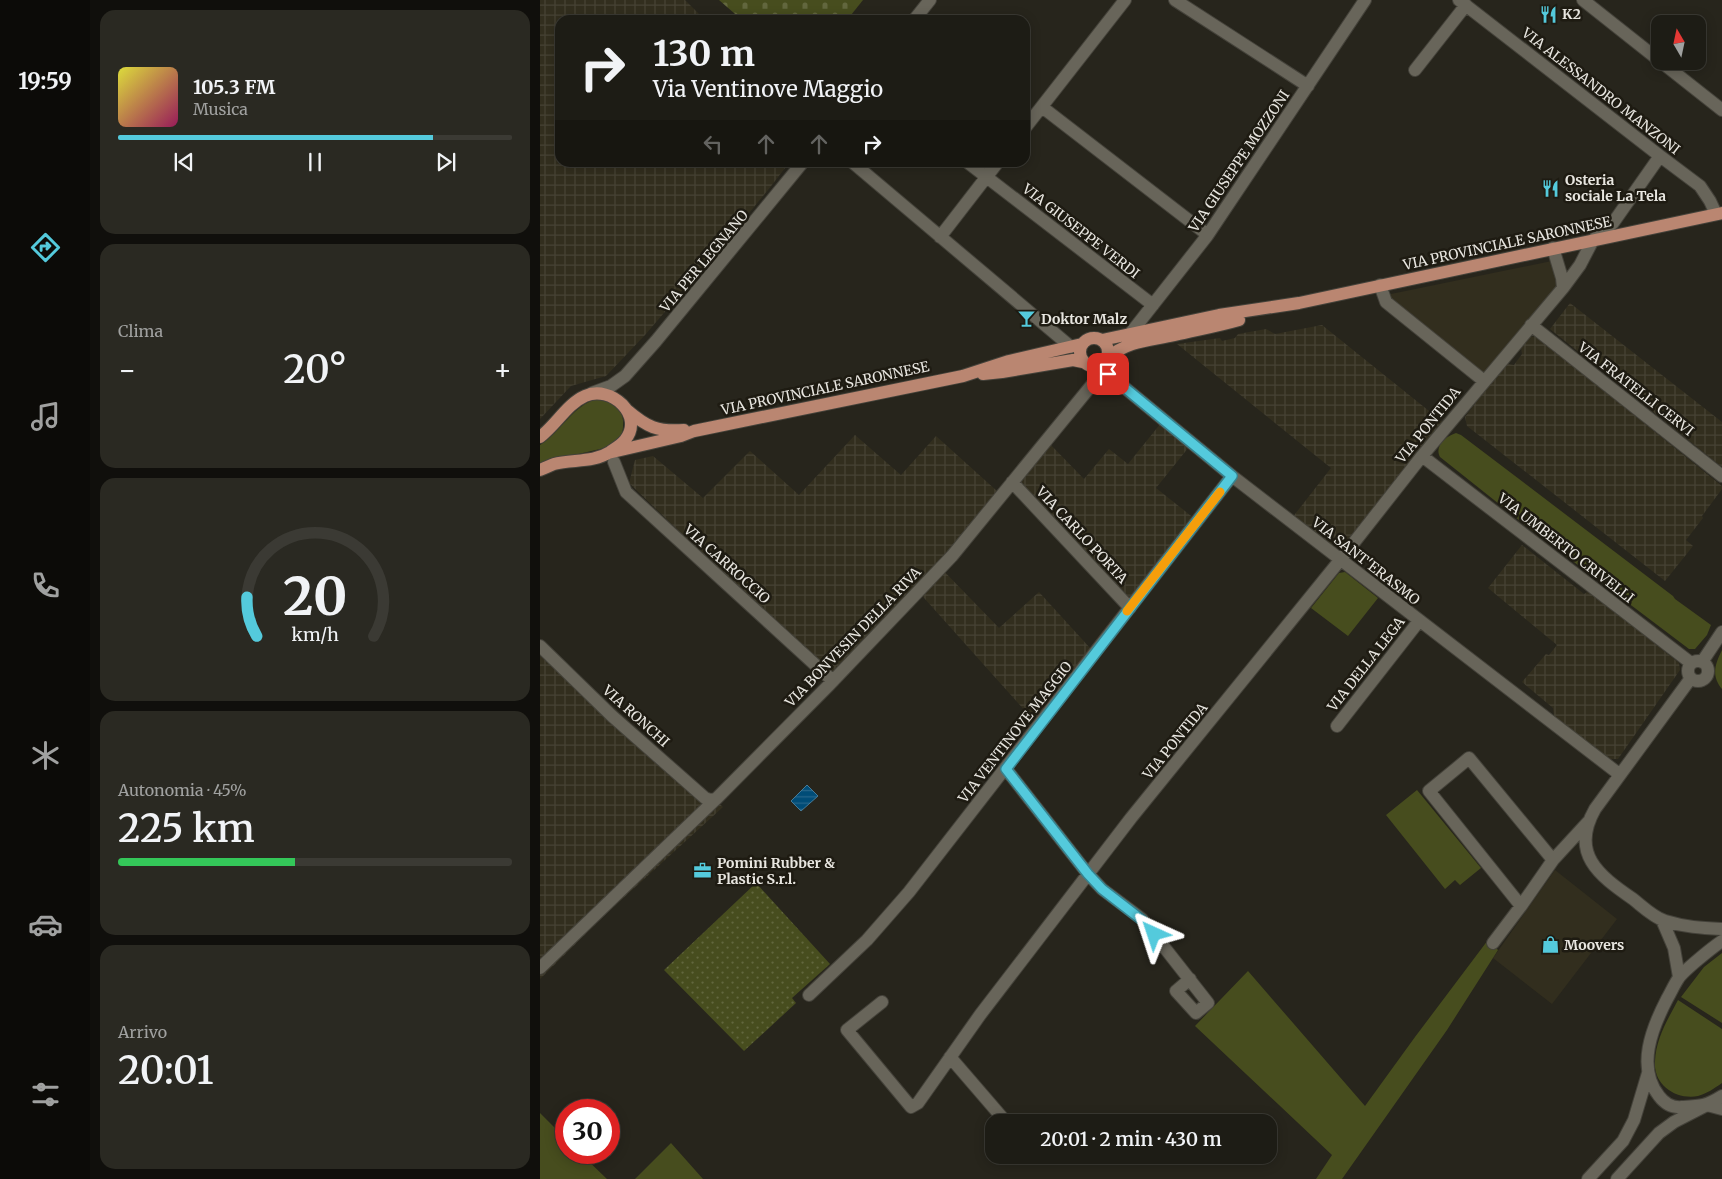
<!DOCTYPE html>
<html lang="it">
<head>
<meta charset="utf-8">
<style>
  :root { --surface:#1d1c15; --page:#2a2922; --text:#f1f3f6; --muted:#a0a1a0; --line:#3b3a34; --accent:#54cadc }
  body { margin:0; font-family:Merriweather,serif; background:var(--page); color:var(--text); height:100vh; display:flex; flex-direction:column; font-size:19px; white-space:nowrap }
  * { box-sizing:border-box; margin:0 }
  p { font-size:16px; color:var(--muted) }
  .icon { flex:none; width:28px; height:28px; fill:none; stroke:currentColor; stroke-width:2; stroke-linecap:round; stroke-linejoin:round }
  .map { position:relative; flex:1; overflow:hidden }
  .sheet { display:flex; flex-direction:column; gap:10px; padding:10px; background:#100f0c; width:450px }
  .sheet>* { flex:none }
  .hud { position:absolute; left:15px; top:15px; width:475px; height:152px; border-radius:15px; box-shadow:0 2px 12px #0003,0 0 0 1px var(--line); background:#1d1c15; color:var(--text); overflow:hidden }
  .needle { width:32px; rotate:351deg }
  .tools { position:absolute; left:1111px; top:15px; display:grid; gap:10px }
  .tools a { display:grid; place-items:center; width:55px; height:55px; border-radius:10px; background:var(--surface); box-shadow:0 2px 12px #0003,0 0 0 1px var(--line); font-size:25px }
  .speed { position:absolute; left:15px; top:1099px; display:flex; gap:10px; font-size:25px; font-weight:700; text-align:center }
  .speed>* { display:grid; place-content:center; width:65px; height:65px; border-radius:50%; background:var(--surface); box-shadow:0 2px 12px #0003,0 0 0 1px var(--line); line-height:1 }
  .speed .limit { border:8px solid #d22; background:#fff; color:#111 }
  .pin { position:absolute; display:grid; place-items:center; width:42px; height:42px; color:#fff; margin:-21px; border-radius:10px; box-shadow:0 2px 8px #0006 }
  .me { position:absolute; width:55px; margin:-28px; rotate:318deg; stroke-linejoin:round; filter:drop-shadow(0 0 4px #0008) }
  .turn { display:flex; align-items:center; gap:18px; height:105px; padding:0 15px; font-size:22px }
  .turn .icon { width:65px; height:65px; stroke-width:2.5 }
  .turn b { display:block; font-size:35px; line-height:42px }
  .lanes { display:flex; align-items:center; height:48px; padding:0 15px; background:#0003; justify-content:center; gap:25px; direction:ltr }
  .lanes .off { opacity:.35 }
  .big { font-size:38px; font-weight:600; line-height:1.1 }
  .sheet .tile { flex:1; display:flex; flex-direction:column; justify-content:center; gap:8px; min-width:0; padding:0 18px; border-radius:15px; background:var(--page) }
  .sheet .dial { align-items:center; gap:0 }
  .dial svg { height:130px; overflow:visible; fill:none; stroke:var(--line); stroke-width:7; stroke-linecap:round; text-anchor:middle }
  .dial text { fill:var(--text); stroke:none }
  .song { display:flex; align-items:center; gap:15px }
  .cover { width:60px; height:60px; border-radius:8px; background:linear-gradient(135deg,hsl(60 70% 55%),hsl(330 70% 35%)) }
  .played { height:5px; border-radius:2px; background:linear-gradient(90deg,var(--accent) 80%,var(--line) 80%) }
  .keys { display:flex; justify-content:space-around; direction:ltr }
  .heat { display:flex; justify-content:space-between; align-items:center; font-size:28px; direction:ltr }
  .charge { height:8px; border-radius:4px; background:linear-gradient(90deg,#34c759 45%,var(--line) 0) }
  .trip { position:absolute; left:445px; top:1114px; width:292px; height:50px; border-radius:15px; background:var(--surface); box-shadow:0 2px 12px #0003,0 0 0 1px var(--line); font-weight:600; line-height:50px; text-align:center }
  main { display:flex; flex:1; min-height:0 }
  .dock { display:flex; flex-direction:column; width:90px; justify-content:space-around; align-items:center; background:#0c0b08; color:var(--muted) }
  .dock .icon { width:35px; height:35px }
  .dock .current { color:var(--accent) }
  .dock b { font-size:22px; color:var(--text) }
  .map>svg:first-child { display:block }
  .built { fill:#322e1e }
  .industrial { fill:url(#industrial-grid) }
  .grass { fill:#474d1e }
  .cemetery { fill:url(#cemetery-stones) }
  .garden { fill:url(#garden-dots) }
  .water { fill:url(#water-rules); stroke:#467a96 }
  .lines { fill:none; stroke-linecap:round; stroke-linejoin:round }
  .minor-casing { stroke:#44423a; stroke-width:14 }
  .major-casing { stroke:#44423a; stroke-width:14 }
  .minor { stroke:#68655a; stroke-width:12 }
  .major { stroke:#ba8671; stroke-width:12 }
  .route-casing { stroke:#37838f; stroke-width:12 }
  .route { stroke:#54cadc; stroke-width:9 }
  .slow { stroke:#f59e0b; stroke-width:9 }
  .labels { text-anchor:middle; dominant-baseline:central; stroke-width:5; stroke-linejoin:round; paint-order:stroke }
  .poi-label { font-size:14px; font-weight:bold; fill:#e8e6e0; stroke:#1e1b12; text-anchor:start }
  .street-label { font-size:14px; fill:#e8e6e0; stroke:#1e1b12 }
</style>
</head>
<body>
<main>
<nav class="dock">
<b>19:59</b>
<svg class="icon current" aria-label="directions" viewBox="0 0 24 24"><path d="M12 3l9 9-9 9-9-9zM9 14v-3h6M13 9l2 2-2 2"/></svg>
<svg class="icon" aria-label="music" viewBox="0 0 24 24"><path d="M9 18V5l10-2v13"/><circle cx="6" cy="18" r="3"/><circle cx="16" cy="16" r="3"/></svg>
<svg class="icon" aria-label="phone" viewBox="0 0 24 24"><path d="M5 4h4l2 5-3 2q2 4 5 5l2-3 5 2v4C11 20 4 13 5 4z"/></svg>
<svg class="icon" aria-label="climate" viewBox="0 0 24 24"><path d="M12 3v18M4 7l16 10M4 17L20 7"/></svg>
<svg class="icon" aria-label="car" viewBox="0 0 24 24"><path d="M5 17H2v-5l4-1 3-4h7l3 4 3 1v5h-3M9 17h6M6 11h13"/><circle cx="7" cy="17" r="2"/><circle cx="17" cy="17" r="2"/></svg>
<svg class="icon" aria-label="filters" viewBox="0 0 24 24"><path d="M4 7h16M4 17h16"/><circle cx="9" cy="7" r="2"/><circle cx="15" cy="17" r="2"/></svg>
</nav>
<section class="sheet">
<div class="tile">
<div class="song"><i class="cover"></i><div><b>105.3 FM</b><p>Musica</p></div></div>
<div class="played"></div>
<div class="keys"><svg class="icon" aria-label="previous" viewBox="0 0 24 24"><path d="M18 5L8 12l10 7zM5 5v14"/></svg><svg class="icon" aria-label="pause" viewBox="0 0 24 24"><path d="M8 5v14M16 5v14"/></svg><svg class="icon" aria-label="next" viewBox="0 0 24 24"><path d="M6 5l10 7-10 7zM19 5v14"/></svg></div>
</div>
<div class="tile"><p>Clima</p>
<div class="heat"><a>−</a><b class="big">20°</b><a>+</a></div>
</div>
<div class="tile dial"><svg viewBox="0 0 100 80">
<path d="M14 69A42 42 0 1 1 86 69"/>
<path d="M14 69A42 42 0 0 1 8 45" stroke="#54cadc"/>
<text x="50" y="56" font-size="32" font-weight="700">20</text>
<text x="50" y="72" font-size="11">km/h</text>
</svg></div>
<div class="tile"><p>Autonomia · 45%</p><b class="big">225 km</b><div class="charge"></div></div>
<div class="tile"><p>Arrivo</p><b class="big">20:01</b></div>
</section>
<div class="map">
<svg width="1182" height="1179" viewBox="0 0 1182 1179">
  <defs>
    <pattern id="industrial-grid" width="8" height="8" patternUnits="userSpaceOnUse" patternTransform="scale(1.25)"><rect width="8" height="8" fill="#322e1e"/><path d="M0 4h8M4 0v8" fill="none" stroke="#464234"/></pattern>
    <pattern id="cemetery-stones" width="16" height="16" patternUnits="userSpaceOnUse" patternTransform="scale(1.25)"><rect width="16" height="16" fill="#474d1e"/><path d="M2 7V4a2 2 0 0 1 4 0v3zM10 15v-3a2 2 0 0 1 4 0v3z" fill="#62673e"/></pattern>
    <pattern id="garden-dots" width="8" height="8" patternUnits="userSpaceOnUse" patternTransform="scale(1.25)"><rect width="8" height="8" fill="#474d1e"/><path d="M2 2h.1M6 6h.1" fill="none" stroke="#62673e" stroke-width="1.8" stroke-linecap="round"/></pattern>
    <pattern id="water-rules" width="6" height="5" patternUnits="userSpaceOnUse" patternTransform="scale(1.25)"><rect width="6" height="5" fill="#004c77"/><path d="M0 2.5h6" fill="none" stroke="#25668a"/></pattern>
  </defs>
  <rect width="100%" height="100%" fill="#27251c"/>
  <path class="built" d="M1012,261L1020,291L943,376L846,295Z
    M1015,870L1077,919L1012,1004L953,958Z"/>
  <path class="industrial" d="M0,0H145L165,20H20V162L249,163L228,190L191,235L105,335L66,376L31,386L0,419Z
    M1030,303L1182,422V467L1010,329Z
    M782,325L904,423L801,555L752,518L791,468L637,344L680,338L682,341L695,338L698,334L726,329L735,334Z
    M996,336L1182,486V489L1162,516L1163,518L1146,540L1153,546L1125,581L927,426L925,417L943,393L968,364L974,365L982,354L981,348L990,337Z
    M621,423L649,447L616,488L655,519L590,603L476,481L508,442L544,479L569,449L588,464Z
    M315,435L361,475L396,436L457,491L398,565L459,628L499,592L551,649L495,722L376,589L292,679L89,483L95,460L113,456L163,498L210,451L259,495Z
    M982,545L1044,594L1049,591L1139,663L1140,670L1078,759H1069L1014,716L1013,708L982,682L1006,654L1009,655L1017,645L948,588Z
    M0,641L183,807L68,912L0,979Z"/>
  <path class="grass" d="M57,399C72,401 85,409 83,426C83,431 81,438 78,441C73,445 66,448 60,449L0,463V445C21,432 33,405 57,399Z
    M916,433L921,435L1133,596L1135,599L1171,625L1167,635L1155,649H1149L993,531L900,457C894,446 906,436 916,433Z
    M805,572L838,598L808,636L771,608L799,573Z
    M1182,650V689C1171,676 1175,664 1182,650Z
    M877,790L941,868L920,885L915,880L905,889L846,815Z
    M948,940L958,950L907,1030L802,1179H776L792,1155L655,1026L708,971L825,1106L875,1037Z
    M1182,953V1023L1141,997L1164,967Z
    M1138,1000L1182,1029V1083C1175,1088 1166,1094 1158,1096C1136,1100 1113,1085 1115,1061C1116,1038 1128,1019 1138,1000Z
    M0,1113L26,1139V1152L40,1153L67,1179H0Z
    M131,1143L163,1179H95Z"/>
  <path class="cemetery" d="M179,0H323L307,20H202Z"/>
  <path class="garden" d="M216,883L290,964L252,998L256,1003L204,1051L124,970Z"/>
  <path class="water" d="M267,785L278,796L261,811L251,801Z"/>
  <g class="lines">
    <defs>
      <path id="minor" d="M635,0L768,86
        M919,0L1120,156L1160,186L1170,201L1176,214
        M1043,0L1120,61
        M374,20L390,0
        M1120,61L1182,110
        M875,70L926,5
        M502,107L664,232L667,236
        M485,128L585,0
        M312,162L531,347
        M427,162L613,305
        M400,237L458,162
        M1013,248L1022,278L1023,288
        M840,285L846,302L944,381
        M991,325L1182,476
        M590,334L667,236L825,0
        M560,365L568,374L692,476L1079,774
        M52,393L71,386L85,376L116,341L263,162
        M882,456L1151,663
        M74,462L86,492L293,681
        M472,482L590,608
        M0,646L72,716L165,798L170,800L176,799
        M1148 671a10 10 0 1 1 20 0a10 10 0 1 1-20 0Z
        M1162,662L1182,632
        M1151,678L1055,809C1030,853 1058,875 1093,899C1102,906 1113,917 1125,921C1144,927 1162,928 1182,929
        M797,726L879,621
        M466,769L548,874L562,889L602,919L668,1003L656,1013L636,991L650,979
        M1013,860L929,758L889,791L981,906L1013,860L1048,822
        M1122,920L1134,948L1139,977
        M1182,941C1173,947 1143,971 1138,979C1134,985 1131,992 1127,999C1112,1028 1096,1067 1119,1096C1125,1104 1133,1108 1142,1107C1161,1106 1166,1106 1182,1096
        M953,943L981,906
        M0,968L176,799L289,685L412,556L555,381L556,366
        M269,995L327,940L369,892L692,476
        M342,1002L307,1030L371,1107L378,1103L440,1015L591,818L801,559L882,456L1023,288L1040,265L1053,240L1073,223L1120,156
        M410,1057L466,1122
        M1048,1179L1083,1141L1094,1120L1108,1073
        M1077,1179L1119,1133L1134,1122L1167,1105L1182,1109"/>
      <path id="major" d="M540 352a14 14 0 1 1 28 0a14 14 0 1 1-28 0Z
        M562,340L679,315L759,303L1182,213
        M567,358C590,340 608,341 635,335C656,330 678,326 699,320
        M443,374L462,372L533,360L543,362
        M87,410C107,427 117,432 144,430
        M0,437C16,425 27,404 45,396C71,384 105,416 85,440C81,445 74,449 70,452C53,463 32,459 14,464C9,466 5,468 0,470
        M68,453L141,436L154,431L423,376L469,361L542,344"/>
    </defs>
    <use href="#minor" class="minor-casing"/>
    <use href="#major" class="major-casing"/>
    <use href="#minor" class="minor"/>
    <use href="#major" class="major"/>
  </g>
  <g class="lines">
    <defs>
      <path id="route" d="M568,374L692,476L466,769L548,874L562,889L602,920L614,934"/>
    </defs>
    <use href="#route" class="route-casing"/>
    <use href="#route" class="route"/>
    <path class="slow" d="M587,611L680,492"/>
  </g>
  <defs>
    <symbol id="restaurant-bare" viewBox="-9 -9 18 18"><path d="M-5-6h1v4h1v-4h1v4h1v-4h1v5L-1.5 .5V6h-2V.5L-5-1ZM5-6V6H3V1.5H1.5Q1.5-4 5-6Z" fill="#54cadc" stroke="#1e1b12" stroke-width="2.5" paint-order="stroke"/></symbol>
    <symbol id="bar-bare" viewBox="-9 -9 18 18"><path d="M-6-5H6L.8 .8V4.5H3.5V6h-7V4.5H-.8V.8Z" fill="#54cadc" stroke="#1e1b12" stroke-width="2.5" paint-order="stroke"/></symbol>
    <symbol id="office-bare" viewBox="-9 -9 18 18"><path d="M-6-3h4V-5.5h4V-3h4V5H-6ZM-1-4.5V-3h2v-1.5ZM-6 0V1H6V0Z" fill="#54cadc" stroke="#1e1b12" stroke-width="2.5" paint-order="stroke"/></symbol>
    <symbol id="shop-bare" viewBox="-9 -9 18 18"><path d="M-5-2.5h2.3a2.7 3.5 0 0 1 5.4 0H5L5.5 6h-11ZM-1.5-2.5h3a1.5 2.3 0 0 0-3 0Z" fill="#54cadc" stroke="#1e1b12" stroke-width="2.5" paint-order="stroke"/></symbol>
  </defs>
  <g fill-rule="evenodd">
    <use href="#restaurant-bare" x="996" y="2" width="25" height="25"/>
    <use href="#restaurant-bare" x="998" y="176" width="25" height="25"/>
    <use href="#bar-bare" x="474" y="306" width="25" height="25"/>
    <use href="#office-bare" x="150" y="858" width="25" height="25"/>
    <use href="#shop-bare" x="998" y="932" width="25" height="25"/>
  </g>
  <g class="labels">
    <g class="poi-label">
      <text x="1022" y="14">K2</text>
      <text x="1025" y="180">Osteria<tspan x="1025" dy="16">sociale La Tela</tspan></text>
      <text x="501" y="319">Doktor Malz</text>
      <text x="177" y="863">Pomini Rubber &amp;<tspan x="177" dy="16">Plastic S.r.l.</tspan></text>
      <text x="1024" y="945">Moovers</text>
    </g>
    <g class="street-label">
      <text transform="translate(1061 91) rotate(38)">VIA ALESSANDRO MANZONI</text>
      <text transform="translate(699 161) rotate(-56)">VIA GIUSEPPE MOZZONI</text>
      <text transform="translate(541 231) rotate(38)">VIA GIUSEPPE VERDI</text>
      <text transform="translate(967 243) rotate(-12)">VIA PROVINCIALE SARONNESE</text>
      <text transform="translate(164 261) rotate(-50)">VIA PER LEGNANO</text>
      <text transform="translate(285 388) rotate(-12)">VIA PROVINCIALE SARONNESE</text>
      <text transform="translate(1096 389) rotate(38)">VIA FRATELLI CERVI</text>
      <text transform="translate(888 425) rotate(-51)">VIA PONTIDA</text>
      <text transform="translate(542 535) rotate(47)">VIA CARLO PORTA</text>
      <text transform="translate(1026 548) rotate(38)">VIA UMBERTO CRIVELLI</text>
      <text transform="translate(826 561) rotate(38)">VIA SANT'ERASMO</text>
      <text transform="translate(187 564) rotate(42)">VIA CARROCCIO</text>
      <text transform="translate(313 637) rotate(-46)">VIA BONVESIN DELLA RIVA</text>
      <text transform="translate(826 664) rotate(-52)">VIA DELLA LEGA</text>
      <text transform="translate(96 716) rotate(42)">VIA RONCHI</text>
      <text transform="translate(475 732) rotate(-52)">VIA VENTINOVE MAGGIO</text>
      <text transform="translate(635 741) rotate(-51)">VIA PONTIDA</text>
    </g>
  </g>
</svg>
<div class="tools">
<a><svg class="needle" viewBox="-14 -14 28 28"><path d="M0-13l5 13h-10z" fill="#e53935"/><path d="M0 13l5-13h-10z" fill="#a0a1a0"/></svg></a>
</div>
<div class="speed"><div class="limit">30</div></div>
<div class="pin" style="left:568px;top:374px;background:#d93025"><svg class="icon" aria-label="arrive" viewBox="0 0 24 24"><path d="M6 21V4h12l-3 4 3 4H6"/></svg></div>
<svg class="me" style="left:614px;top:934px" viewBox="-20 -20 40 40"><path d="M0-17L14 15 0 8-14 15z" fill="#54cadc" stroke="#fff" stroke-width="4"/></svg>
<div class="trip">20:01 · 2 min · 430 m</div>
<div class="hud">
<div class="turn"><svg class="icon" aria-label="right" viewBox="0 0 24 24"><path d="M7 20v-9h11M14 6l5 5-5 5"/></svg><div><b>130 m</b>Via Ventinove Maggio</div></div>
<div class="lanes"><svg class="icon off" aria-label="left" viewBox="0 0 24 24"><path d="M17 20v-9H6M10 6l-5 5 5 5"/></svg><svg class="icon off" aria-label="ahead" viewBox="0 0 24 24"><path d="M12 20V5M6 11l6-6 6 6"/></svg><svg class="icon off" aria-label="ahead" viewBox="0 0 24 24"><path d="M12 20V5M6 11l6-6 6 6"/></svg><svg class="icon" aria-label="right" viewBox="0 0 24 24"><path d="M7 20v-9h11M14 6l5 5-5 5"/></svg></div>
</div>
</div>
</main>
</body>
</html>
